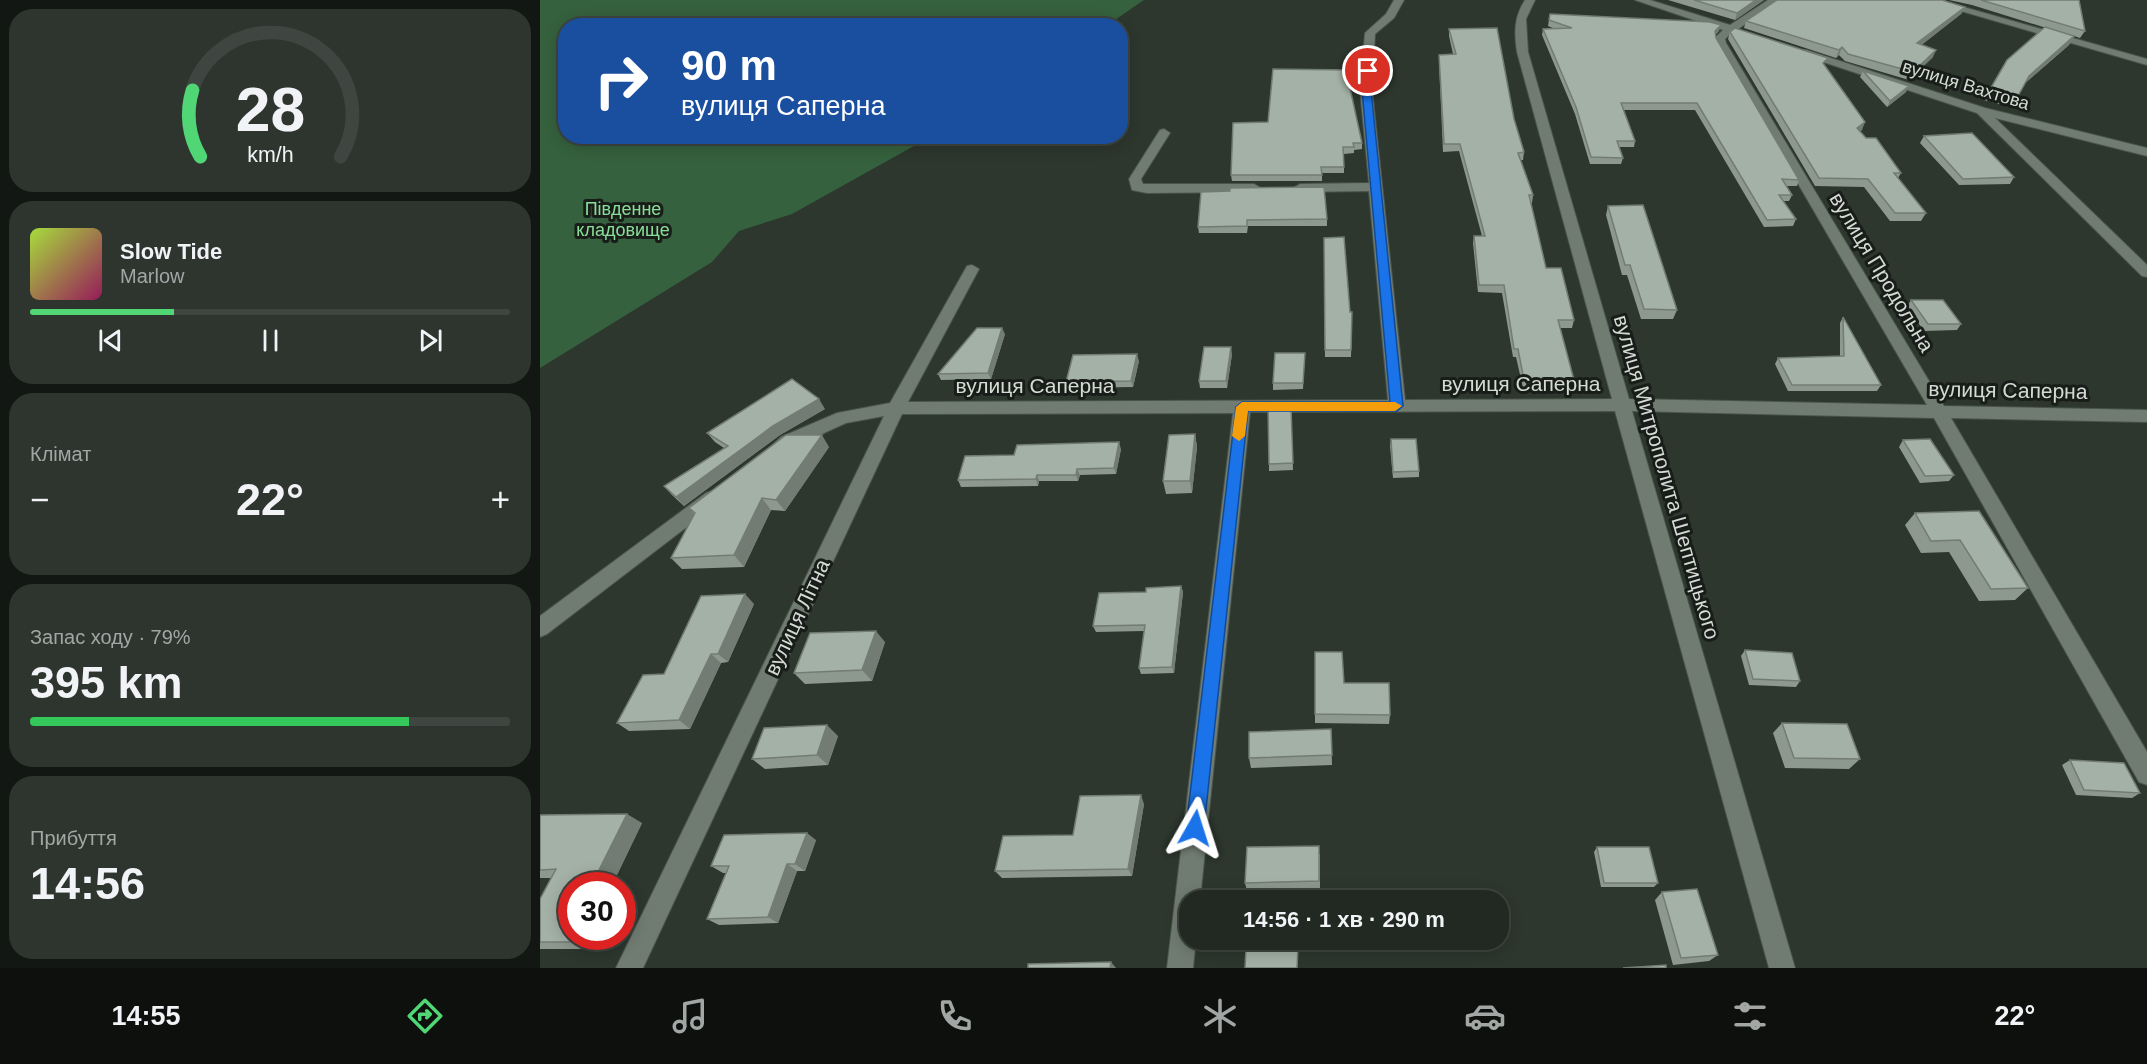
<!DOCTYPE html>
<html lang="uk">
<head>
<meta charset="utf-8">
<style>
  :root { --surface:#222922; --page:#2e352f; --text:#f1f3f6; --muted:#a2a6a5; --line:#3f4540; --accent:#50d674 }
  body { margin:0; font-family:Helvetica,sans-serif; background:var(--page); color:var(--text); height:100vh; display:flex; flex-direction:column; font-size:22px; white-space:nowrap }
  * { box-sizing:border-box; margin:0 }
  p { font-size:20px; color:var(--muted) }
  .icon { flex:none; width:33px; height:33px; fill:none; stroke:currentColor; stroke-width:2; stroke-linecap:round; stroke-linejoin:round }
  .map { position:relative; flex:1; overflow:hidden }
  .panel { display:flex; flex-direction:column; gap:9px; padding:9px; background:#131713; width:540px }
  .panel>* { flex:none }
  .banner { position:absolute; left:18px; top:18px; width:570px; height:126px; border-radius:24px; box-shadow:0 3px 15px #0003,0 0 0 2px var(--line); background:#1a4fa0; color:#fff; overflow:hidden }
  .speed { position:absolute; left:18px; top:872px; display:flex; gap:12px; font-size:30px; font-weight:700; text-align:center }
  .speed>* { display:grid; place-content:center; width:78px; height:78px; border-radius:50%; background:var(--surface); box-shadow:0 3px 15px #0003,0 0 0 2px var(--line); line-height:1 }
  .speed .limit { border:9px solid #d22; background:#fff; color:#111 }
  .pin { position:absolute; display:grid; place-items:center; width:51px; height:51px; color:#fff; margin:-26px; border:3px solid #fff; border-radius:50%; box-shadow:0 2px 6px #0007 }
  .me { position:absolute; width:66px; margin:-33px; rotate:6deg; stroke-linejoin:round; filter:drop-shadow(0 0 4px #0008) }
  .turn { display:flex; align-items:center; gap:21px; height:126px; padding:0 24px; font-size:27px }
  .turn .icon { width:78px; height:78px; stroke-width:2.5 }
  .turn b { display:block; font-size:42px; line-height:51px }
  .big { font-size:45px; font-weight:800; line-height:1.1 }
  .panel .card { flex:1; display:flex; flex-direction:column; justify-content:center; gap:9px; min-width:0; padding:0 21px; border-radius:24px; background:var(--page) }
  .panel .dial { align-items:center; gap:0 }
  .dial svg { height:156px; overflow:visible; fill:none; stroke:var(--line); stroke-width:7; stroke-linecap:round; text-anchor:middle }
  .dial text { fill:var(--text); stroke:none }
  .song { display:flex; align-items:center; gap:18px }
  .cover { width:72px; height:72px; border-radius:9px; background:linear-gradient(135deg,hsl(80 70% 55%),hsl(330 70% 35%)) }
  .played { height:6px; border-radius:3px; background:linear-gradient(90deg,var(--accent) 30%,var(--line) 30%) }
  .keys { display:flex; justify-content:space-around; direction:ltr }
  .heat { display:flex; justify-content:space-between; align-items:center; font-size:33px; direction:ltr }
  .charge { height:9px; border-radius:4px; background:linear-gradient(90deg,#34c759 79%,var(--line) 0) }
  .trip { position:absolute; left:639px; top:890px; width:330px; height:60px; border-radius:24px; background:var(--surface); box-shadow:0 3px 15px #0003,0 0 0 2px var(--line); font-weight:800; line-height:60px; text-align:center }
  .tabs { display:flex; height:96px; justify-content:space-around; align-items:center; background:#0e100e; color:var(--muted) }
  .tabs .icon { width:42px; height:42px }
  .tabs .active { color:var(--accent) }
  .tabs b { font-size:27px; color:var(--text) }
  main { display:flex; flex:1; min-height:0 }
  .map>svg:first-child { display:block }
  .green { fill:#35613e }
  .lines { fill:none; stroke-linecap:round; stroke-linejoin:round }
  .minor-casing { stroke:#4a544c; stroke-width:2 }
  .minor { fill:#707c71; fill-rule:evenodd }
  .wall { fill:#8d988f }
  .shaded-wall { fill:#737c74 }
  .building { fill:#a4b1a6; stroke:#737c74; stroke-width:1.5 }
  .route { fill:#1a73e8; stroke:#114b97; stroke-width:1.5 }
  .slow { fill:#f59e0b }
  .labels { text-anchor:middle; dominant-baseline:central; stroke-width:6; stroke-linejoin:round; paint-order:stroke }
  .far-street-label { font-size:18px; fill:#d4dbd5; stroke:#191d19 }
  .far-park-label { font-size:18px; fill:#89df99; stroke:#191d19 }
  .street-label { font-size:21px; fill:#d4dbd5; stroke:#191d19 }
</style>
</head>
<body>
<main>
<section class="panel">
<div class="card dial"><svg viewBox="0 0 100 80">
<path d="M14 69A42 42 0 1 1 86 69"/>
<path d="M14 69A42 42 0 0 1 10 35" stroke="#50d674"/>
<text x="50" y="56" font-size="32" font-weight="700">28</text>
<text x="50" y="72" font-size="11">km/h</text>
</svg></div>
<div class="card">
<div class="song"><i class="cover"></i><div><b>Slow Tide</b><p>Marlow</p></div></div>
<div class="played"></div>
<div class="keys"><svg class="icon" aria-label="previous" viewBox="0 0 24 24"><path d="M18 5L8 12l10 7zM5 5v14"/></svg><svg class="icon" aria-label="pause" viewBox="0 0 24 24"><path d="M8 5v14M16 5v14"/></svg><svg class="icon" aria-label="next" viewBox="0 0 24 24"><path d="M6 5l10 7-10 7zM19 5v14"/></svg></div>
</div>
<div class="card"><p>Клімат</p>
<div class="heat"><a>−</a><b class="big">22°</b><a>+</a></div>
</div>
<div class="card"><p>Запас ходу · 79%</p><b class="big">395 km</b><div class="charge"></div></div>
<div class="card"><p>Прибуття</p><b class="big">14:56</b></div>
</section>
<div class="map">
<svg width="1607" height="968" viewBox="0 0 1607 968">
  <rect width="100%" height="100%" fill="#2d372e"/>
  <path class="green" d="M0,0H604L566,26H26V136L390,137L252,214L199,231L172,262L0,368Z"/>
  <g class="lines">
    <defs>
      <path id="minor" d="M854,0H864L854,18L835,34L832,90L865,400L1072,399L977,52C974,33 974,17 985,0H995L986,19L988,52L1089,399L1387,405L1176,43L1175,38L1183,30L1095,0H1110L1190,25L1228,0H1240L1188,36L1185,39L1186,43L1404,406L1607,410V422L1411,418L1607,752V785L1599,782L1394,418L1092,411L1255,968H1229L1075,411L710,412L660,900H650V939H656L653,968H627L693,413L362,414L103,968H76L344,416L306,423L240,453L234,452L231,447L241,437L297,413L350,403L427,266L432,265L439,269L368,402L848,400L829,191L760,192L753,188L760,184L829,183L820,90L825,33L846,14Z
        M1383,0H1399L1607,59V65Z
        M1266,50L1445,108L1607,148V156L1455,118L1607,265V277L1602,276L1437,113L1262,55V51Z
        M624,129L630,133L601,179L603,184H714L721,188L714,192L607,193L592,190L589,179L620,130Z
        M172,491L178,493L181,498L178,503L7,634L0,637V616L166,493Z"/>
    </defs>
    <use href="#minor" class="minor-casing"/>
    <use href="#minor" class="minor"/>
  </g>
  <path class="wall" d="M1128,0H1224L1195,20Z
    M1409,0H1539L1545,31L1540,38L1534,36L1529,45L1484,84L1471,107L1444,100L1467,60L1516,31L1432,5Z
    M1425,7L1421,14L1381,45L1393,57L1369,80L1305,61L1299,55L1296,58L1204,28L1206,21Z
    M1010,14L1179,31L1176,34V38L1259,180L1257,186H1246L1252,195L1249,201H1243L1256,219L1253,226L1224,227L1155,110H1083L1095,141L1094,147H1079L1083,158L1081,164H1050L1035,114L1002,35L1003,29H1015L1008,26Z
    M909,29L974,119L984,152L983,160H981L993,195L992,203H990L1006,268L1034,320L1032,328H1020L1034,380L1032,388H983L976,357H973L962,293L938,292L933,243L934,236H942L919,151L903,152L899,62V55L913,54L909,36Z
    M1190,32L1285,66L1322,130L1320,131L1326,138L1361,173L1358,178L1386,213L1381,221H1350L1324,187L1275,186L1188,39Z
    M1323,71L1366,92L1347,107L1320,77Z
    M693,123L822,143V149L814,150V153L804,154V173H782V181H692L691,175Z
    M1384,136L1474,177L1470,184L1419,185L1380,143Z
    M661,192L787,219V226H708L707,233H659L658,227Z
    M1068,206L1137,310L1133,319H1101L1087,275H1082L1066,215Z
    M784,238L810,312H812L811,357H785Z
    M1371,300L1421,324L1417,330L1384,331L1367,307Z
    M1303,317L1341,385L1337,391H1248L1235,364L1238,358L1300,356V323Z
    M465,334L451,379L401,380L398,374Z
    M765,353L763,389L733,390V383Z
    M692,354L687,388H660L659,381Z
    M599,361L593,387L528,388L526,382Z
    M751,408L753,470L729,471V464Z
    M285,409L240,435L144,506L132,495L124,486L184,448L175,442L167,433Z
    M655,434L657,447L652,493L626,494L623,481Z
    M851,439L879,471V477L853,478L850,446Z
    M1363,440L1414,475L1409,481L1380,483L1359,447Z
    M289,447L245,511L231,510L204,567L142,569L131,558L154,514L149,508Z
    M581,449L576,474L540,475L538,481H499L498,486L421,487L418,480L474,455Z
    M1439,511L1488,588L1475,600L1439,601L1409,552L1381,553L1365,525L1375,513Z
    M641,586L643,592L634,673L601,674L599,668L604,631L556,632L553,626L606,592Z
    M214,604L188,662L181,663L150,729L89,731L77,723L124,674Z
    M345,642L332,681L265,684L254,673Z
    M1205,650L1260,681L1256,687L1209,685L1201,656Z
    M804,683L850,715L849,724L775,723V714Z
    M1242,723L1320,759L1309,769L1245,768L1233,733Z
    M791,729L792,765L711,768L709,758Z
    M298,736L288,765L225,769L212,759Z
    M1530,760L1600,793L1592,798L1536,795L1522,765Z
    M604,804L592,876L462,878L455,871L533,835Z
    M0,815L102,823L75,879L89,886L82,899V885L58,949H0V899L11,878H0Z
    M276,840L265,871H257L238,923L179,925L167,919L186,873H183L171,866Z
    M1057,847L1118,883L1114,887H1061L1054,852Z
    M780,854V889L707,891L705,883Z
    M1122,892L1178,955L1169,961L1133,965L1115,900Z"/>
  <path class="shaded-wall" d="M1216,0H1224L1195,20L1197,13Z
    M1425,7L1421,14L1374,51L1377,43Z
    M1181,25L1179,31L1173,36L1175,31Z
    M1534,36L1529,45L1483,85L1489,76Z
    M1302,47L1299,55L1296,58L1299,50Z
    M1396,50L1393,57L1369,80L1373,72Z
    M1369,86L1366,92L1347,107L1350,101Z
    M1325,122L1322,130L1313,135L1317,128Z
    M462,328L465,334L451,379L448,373Z
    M691,347L692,354L687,388L686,381Z
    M597,354L599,361L593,387L591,381Z
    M279,399L285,409L240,435L144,506L136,497L233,426Z
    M655,434L657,447L652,493L650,481Z
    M282,435L289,447L245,511L236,500Z
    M579,442L581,449L576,474L574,468Z
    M537,469L540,475L538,481L536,475Z
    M497,475L499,481L498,486L496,479Z
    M222,498L231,510L204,567L194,555Z
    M641,586L643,592L634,673L632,667Z
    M205,594L214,604L188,662L178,654Z
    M336,631L345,642L332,681L322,670Z
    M171,654L181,663L150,729L139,720Z
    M287,725L298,736L288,765L277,755Z
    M601,795L604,804L592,876L588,869Z
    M87,814L102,823L75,879L89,886L82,899V885H69L55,878Z
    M267,833L276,840L265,871L255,864Z
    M247,864L257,871L238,923L228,917Z
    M43,936H64L58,949L40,942Z
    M571,962L576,968H570Z"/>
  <path class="building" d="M1154,0H1216L1197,13Z
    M1237,0H1402L1425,7L1377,43L1396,50L1373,72L1308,54L1302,47L1299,50L1206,21Z
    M1441,0H1539L1545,31Z
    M1010,14L1170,22L1181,25L1175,31L1176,38L1259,180L1242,179L1252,195H1239L1256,219L1227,220L1157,103H1081L1095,141H1077L1083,158L1051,157L1036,107L1003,29L1032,28L1009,20Z
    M1505,27L1534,36L1489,76L1477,98L1449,91L1467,60Z
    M957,28L974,119L984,152L978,153L993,195H989L1006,268H1021L1034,320H1018L1034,380H984L978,349H974L964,285H939L934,236H945L920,144H904L899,55L916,54L909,29Z
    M1195,28L1288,58L1283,63L1325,122L1317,128L1326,138H1336L1361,173H1354L1386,213H1355L1328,179L1279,178L1190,32Z
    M733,69L806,70L822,143H813L814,147H803L804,167H781L782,175H691L693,123L728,122Z
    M1323,71L1369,86L1350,101Z
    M1432,133L1474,177L1423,179L1384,136Z
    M784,187L787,219L707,220V226L658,227L661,192L690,191V188Z
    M1103,205L1137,310L1104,309L1090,265H1085L1068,206Z
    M804,237L810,312H812L811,350H785L784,238Z
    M1371,300H1403L1421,324H1388Z
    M1303,317L1341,385H1252L1238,358L1304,356Z
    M437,328H462L448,373L398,374Z
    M664,347H691L686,381H659Z
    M735,353H765L763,383H733Z
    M597,354L591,381L526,382L533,355Z
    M252,379L279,399L233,426L136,497L124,486L188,446L167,433Z
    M728,408H751L753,463L729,464Z
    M655,434L650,481H623L629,435Z
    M246,435H282L236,500L222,498L194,555L131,558L155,513L149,508Z
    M851,439H876L879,471L853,472Z
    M1390,439L1414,475L1385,476L1363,440Z
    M579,442L574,468L537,469L536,475H497L496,479L418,480L425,456L474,455L477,445Z
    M1439,511L1488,588L1451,589L1420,540L1391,541L1375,513Z
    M641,586L632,667L599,668L605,625L553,626L559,593L606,592V588Z
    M205,594L178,654H171L139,720L77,723L103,675L124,674L161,596Z
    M336,631L322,670L254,673L270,633Z
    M1205,650L1252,653L1260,681L1213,679Z
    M775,652H802L804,683H849L850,715L775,714Z
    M1242,723L1307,724L1320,759L1254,758Z
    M287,725L277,755L212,759L224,728Z
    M791,729L792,755L709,758V732Z
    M1530,760L1584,763L1600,793L1544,790Z
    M601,795L588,869L455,871L463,836L533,835L540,796Z
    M87,814L55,878H72L69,885H32V936H43L40,942H0V899L16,869L0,870V815Z
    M267,833L255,864H247L228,917L167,919L189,866H171L184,835Z
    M779,846V881L705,883L707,847Z
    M1057,847H1109L1118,883H1064Z
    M1157,889L1178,955L1141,958L1122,892Z
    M758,947L757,968H705L706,948Z
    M571,962L570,968H488V964Z
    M1126,965V968H1083Z"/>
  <path class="route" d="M828,69L832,71L831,90L863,406L857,411H708L664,828L662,834L655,837L649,834L646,828L696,407L702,402H850L822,90L823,71Z"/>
  <path class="slow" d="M702,402H855L862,406L855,411H708L705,436L699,441L692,436L696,407Z"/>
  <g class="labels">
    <g class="far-street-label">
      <text transform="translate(1426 85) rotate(17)">вулиця Вахтова</text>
    </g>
    <g class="far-park-label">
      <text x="83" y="209">Південне<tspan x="83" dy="21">кладовище</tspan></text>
    </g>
    <g class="street-label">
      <text transform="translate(1342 272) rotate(59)">вулиця Продольна</text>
      <text x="981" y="383">вулиця Саперна</text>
      <text x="495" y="385">вулиця Саперна</text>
      <text transform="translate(1468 390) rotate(1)">вулиця Саперна</text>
      <text transform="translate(1127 477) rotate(74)">вулиця Митрополита Шептицького</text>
      <text transform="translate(257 617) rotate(-65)">вулиця Літна</text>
    </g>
  </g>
</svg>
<div class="speed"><div class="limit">30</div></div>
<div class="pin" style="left:828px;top:71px;background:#d93025"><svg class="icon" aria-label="arrive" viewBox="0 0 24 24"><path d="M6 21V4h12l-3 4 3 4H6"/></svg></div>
<svg class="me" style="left:655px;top:828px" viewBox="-20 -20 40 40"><path d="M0-17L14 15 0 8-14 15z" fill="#1a73e8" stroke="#fff" stroke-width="4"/></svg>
<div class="trip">14:56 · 1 хв · 290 m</div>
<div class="banner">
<div class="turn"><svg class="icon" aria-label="right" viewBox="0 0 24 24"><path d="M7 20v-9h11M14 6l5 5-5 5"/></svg><div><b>90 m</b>вулиця Саперна</div></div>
</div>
</div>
</main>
<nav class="tabs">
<b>14:55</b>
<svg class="icon active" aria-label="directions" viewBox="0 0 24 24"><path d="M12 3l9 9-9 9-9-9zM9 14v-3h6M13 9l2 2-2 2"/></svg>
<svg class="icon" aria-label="music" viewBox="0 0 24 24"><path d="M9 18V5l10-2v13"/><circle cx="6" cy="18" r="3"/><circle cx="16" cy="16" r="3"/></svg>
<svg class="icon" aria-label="phone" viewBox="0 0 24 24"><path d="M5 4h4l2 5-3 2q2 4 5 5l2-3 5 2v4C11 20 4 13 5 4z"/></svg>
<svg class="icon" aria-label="climate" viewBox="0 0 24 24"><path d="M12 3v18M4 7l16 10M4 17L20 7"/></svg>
<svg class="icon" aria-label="car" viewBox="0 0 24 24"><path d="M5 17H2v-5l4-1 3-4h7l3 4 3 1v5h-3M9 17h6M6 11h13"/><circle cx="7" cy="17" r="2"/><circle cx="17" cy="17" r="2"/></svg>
<svg class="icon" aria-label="filters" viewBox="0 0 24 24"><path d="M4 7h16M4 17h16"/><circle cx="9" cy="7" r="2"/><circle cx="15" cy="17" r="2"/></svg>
<b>22°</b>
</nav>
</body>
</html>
